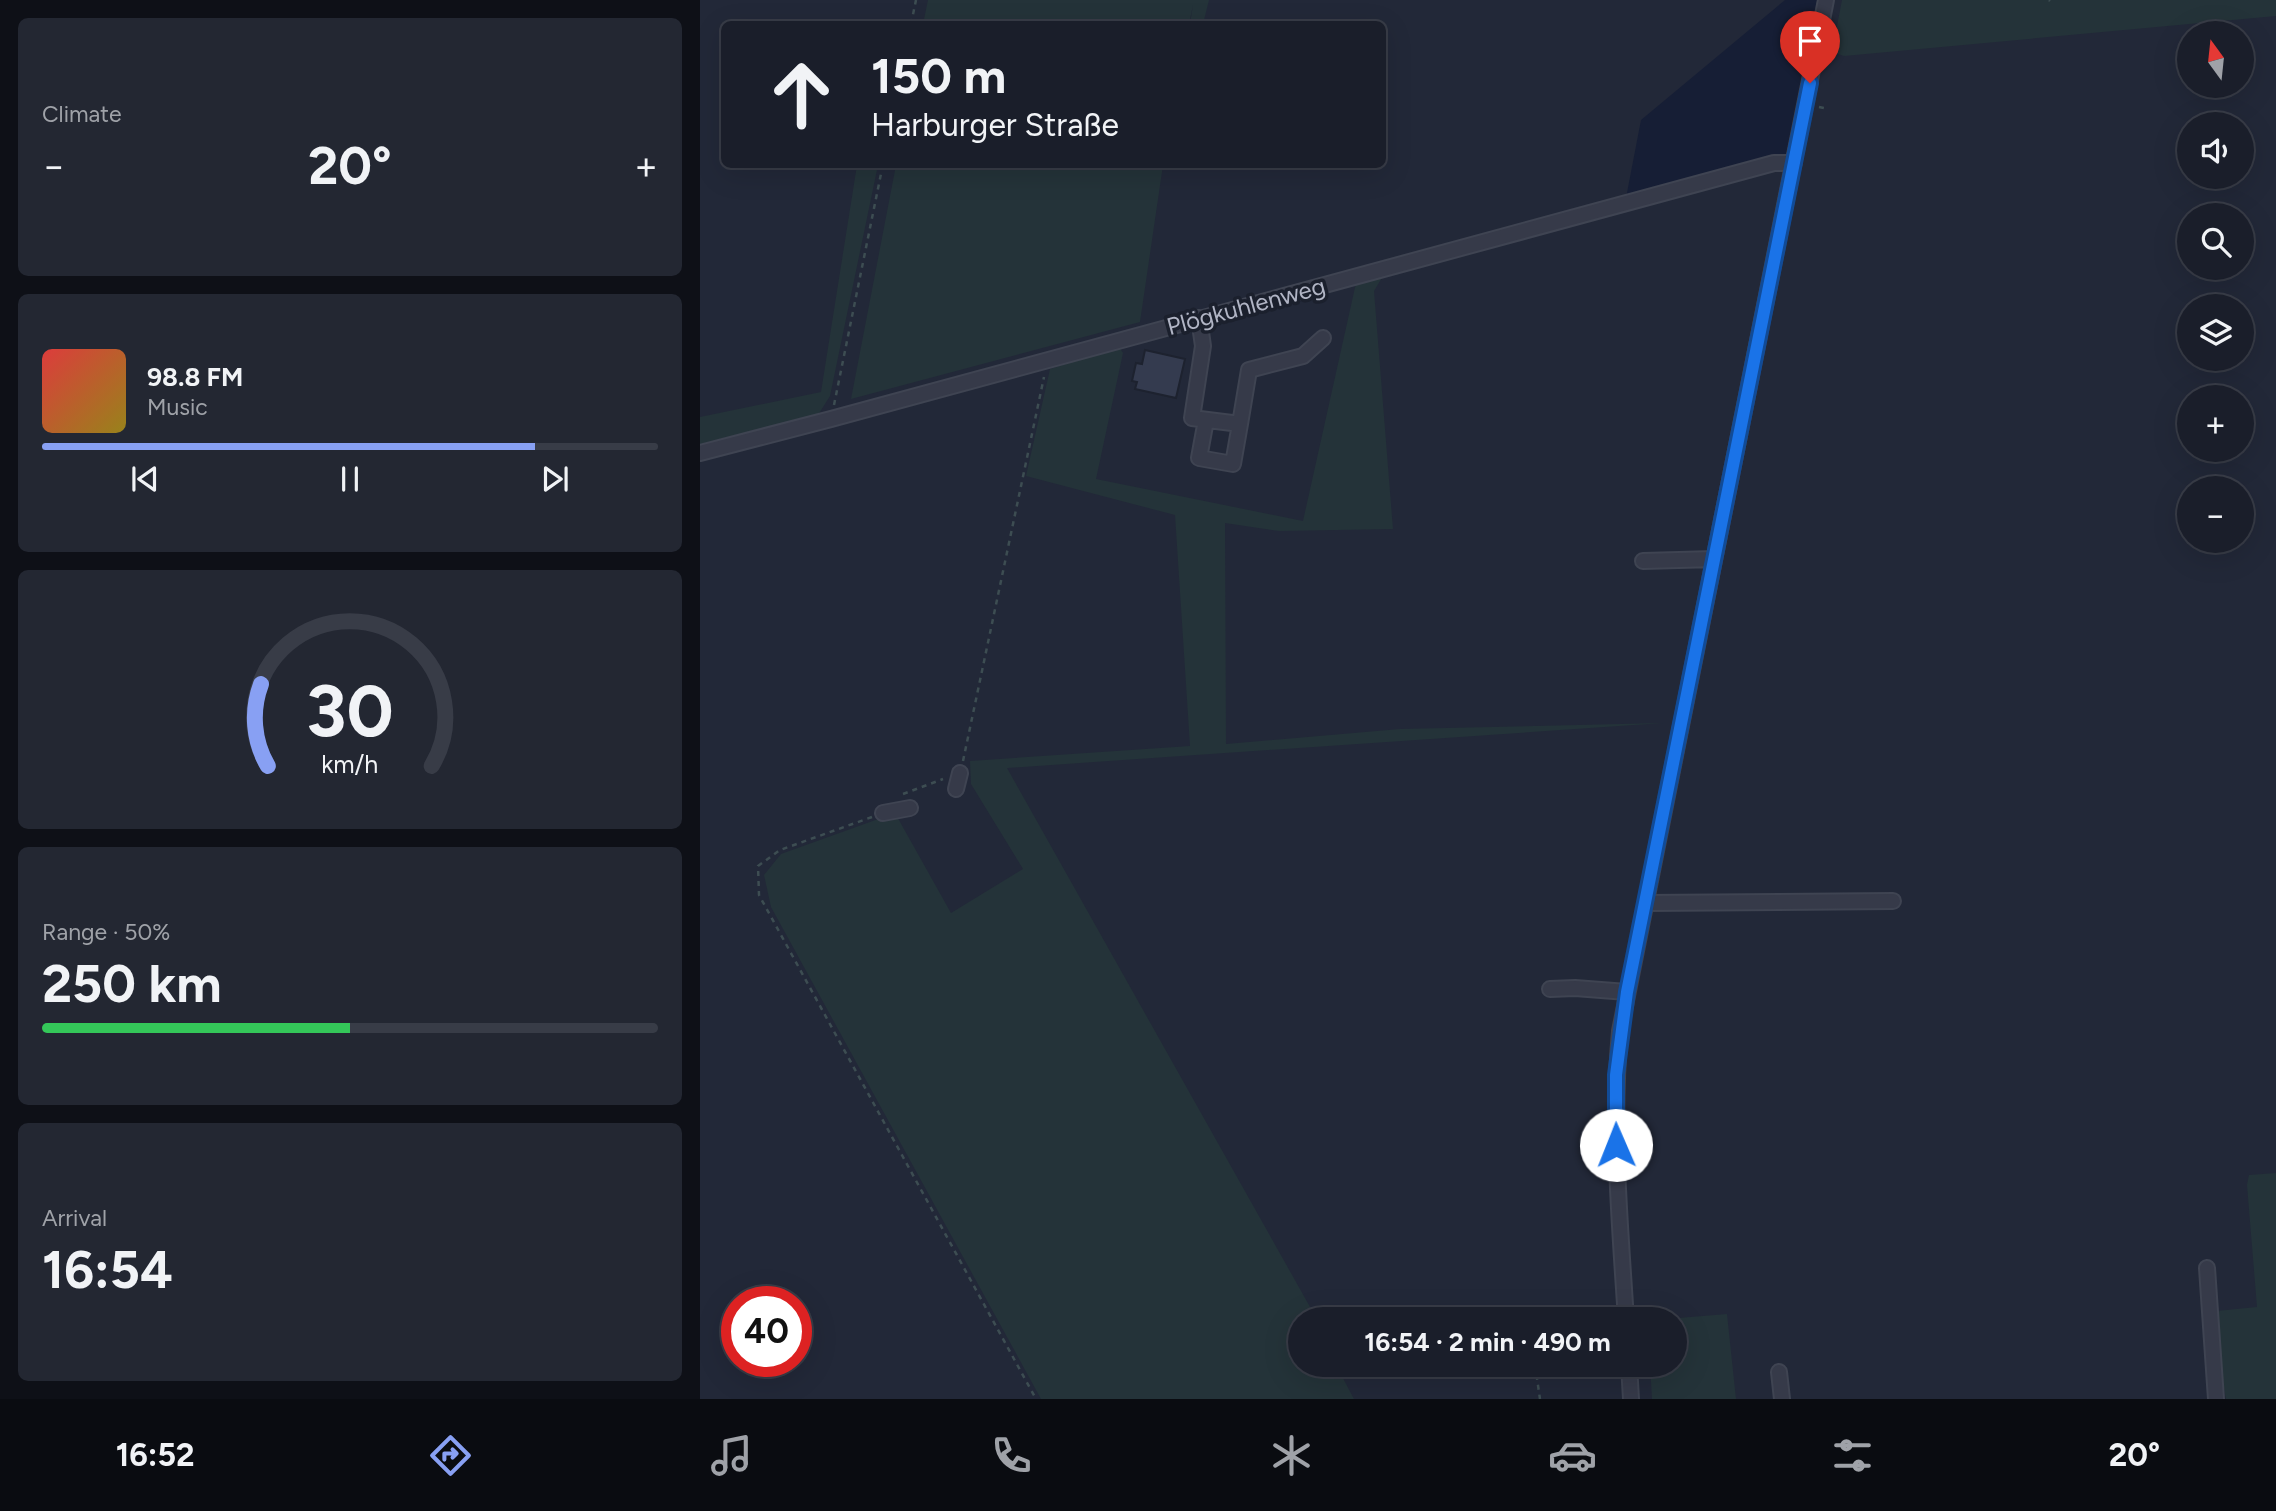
<!DOCTYPE html>
<html lang="en">
<head>
<meta charset="utf-8">
<style>
  :root { --surface:#1a1e2a; --page:#232732; --text:#f1f3f6; --muted:#9fa2a8; --line:#383c47; --accent:#88a0f3 }
  body { margin:0; font-family:Figtree,sans-serif; background:var(--page); color:var(--text); height:100vh; display:flex; flex-direction:column; font-size:26px; white-space:nowrap }
  * { box-sizing:border-box; margin:0 }
  p { font-size:23px; color:var(--muted) }
  .icon { flex:none; width:38px; height:38px; fill:none; stroke:currentColor; stroke-width:2; stroke-linecap:round; stroke-linejoin:round }
  .map { position:relative; flex:1; overflow:hidden }
  .side { display:flex; flex-direction:column; gap:18px; padding:18px; background:#0e1017; width:700px }
  .side>* { flex:none }
  .top-card { position:absolute; left:21px; top:21px; width:665px; height:147px; border-radius:10px; box-shadow:0 7px 28px #0002,0 0 0 2px var(--line); background:#1a1e2a; color:var(--text); overflow:hidden }
  .needle { width:46px; rotate:345deg }
  .buttons { position:absolute; left:1477px; top:21px; display:grid; gap:14px }
  .buttons a { display:grid; place-items:center; width:77px; height:77px; border-radius:50%; background:var(--surface); box-shadow:0 7px 28px #0002,0 0 0 2px var(--line); font-size:35px }
  .speed { position:absolute; left:21px; top:1286px; display:flex; gap:14px; font-size:35px; font-weight:700; text-align:center }
  .speed>* { display:grid; place-content:center; width:91px; height:91px; border-radius:50%; background:var(--surface); box-shadow:0 7px 28px #0002,0 0 0 2px var(--line); line-height:1 }
  .speed .limit { border:10px solid #d22; background:#fff; color:#111 }
  .pin { position:absolute; display:grid; place-items:center; width:60px; height:60px; color:#fff; margin:-72px -30px; border-radius:50% 50% 50% 0; rotate:-45deg; box-shadow:0 0 7px #0007 }
  .pin .icon { rotate:45deg }
  .me { position:absolute; width:77px; margin:-38px; rotate:359deg; stroke-linejoin:round; filter:drop-shadow(0 0 5px #0008) }
  .turn { display:flex; align-items:center; gap:24px; height:147px; padding:0 35px; font-size:32px }
  .turn .icon { width:91px; height:91px; stroke-width:2.5 }
  .turn b { display:block; font-size:49px; line-height:60px }
  .big { font-size:52px; font-weight:700; line-height:1.1 }
  .side .card { flex:1; display:flex; flex-direction:column; justify-content:center; gap:10px; min-width:0; padding:0 24px; border-radius:10px; background:var(--page) }
  .side .dial { align-items:center; gap:0 }
  .dial svg { height:182px; overflow:visible; fill:none; stroke:var(--line); stroke-width:7; stroke-linecap:round; text-anchor:middle }
  .dial text { fill:var(--text); stroke:none }
  .song { display:flex; align-items:center; gap:21px }
  .cover { width:84px; height:84px; border-radius:10px; background:linear-gradient(135deg,hsl(0 70% 55%),hsl(50 70% 35%)) }
  .played { height:7px; border-radius:4px; background:linear-gradient(90deg,var(--accent) 80%,var(--line) 80%) }
  .keys { display:flex; justify-content:space-around; direction:ltr }
  .heat { display:flex; justify-content:space-between; align-items:center; font-size:38px; direction:ltr }
  .charge { height:10px; border-radius:5px; background:linear-gradient(90deg,#34c759 50%,var(--line) 0) }
  .trip { position:absolute; left:588px; top:1307px; width:399px; height:70px; border-radius:35px; background:var(--surface); box-shadow:0 7px 28px #0002,0 0 0 2px var(--line); font-weight:700; line-height:70px; text-align:center }
  .tabs { display:flex; height:112px; justify-content:space-around; align-items:center; background:#0a0c11; color:var(--muted) }
  .tabs .icon { width:49px; height:49px }
  .tabs .selected { color:var(--accent) }
  .tabs b { font-size:32px; color:var(--text) }
  main { display:flex; flex:1; min-height:0 }
  .map>svg:first-child { display:block }
  .green { fill:#243339 }
  .water { fill:#161e35 }
  .building { fill:#343b4f; stroke:#1d222f; stroke-width:2 }
  .lines { fill:none; stroke-linecap:round; stroke-linejoin:round }
  .minor-casing { stroke:#3f4452; stroke-width:18 }
  .path { stroke:#3d4d52; stroke-width:2.5; stroke-dasharray:5 5; stroke-linecap:butt }
  .minor { stroke:#363a49; stroke-width:14 }
  .route-casing { stroke:#114b97; stroke-width:18 }
  .route { stroke:#1a73e8; stroke-width:12 }
  .labels { text-anchor:middle; dominant-baseline:central; stroke-width:7; stroke-linejoin:round; paint-order:stroke }
  .street-label { font-size:24px; fill:#b1b5c5; stroke:#1b202d }
</style>
</head>
<body>
<main>
<section class="side">
<div class="card"><p>Climate</p>
<div class="heat"><a>−</a><b class="big">20°</b><a>+</a></div>
</div>
<div class="card">
<div class="song"><i class="cover"></i><div><b>98.8 FM</b><p>Music</p></div></div>
<div class="played"></div>
<div class="keys"><svg class="icon" aria-label="previous" viewBox="0 0 24 24"><path d="M18 5L8 12l10 7zM5 5v14"/></svg><svg class="icon" aria-label="pause" viewBox="0 0 24 24"><path d="M8 5v14M16 5v14"/></svg><svg class="icon" aria-label="next" viewBox="0 0 24 24"><path d="M6 5l10 7-10 7zM19 5v14"/></svg></div>
</div>
<div class="card dial"><svg viewBox="0 0 100 80">
<path d="M14 69A42 42 0 1 1 86 69"/>
<path d="M14 69A42 42 0 0 1 11 33" stroke="#88a0f3"/>
<text x="50" y="56" font-size="32" font-weight="700">30</text>
<text x="50" y="72" font-size="11">km/h</text>
</svg></div>
<div class="card"><p>Range · 50%</p><b class="big">250 km</b><div class="charge"></div></div>
<div class="card"><p>Arrival</p><b class="big">16:54</b></div>
</section>
<div class="map">
<svg width="1576" height="1399" viewBox="0 0 1576 1399">
  <rect width="100%" height="100%" fill="#222838"/>
  <path class="green" d="M228,0H509L503,24H490L493,5L489,24H223Z
    M1142,0H1576V16L1144,56L1132,52Z
    M157,165H178L130,396L118,415L0,444V417L121,392Z
    M196,165H463L440,322L151,399Z
    M683,276L674,291L693,529L579,531L525,523L526,744L700,729L963,723L307,768L614,1314V1319L600,1320V1365H636L654,1399H341L71,907L64,875L81,854L195,813L251,913L323,869L271,784L270,761L490,746L475,515L326,476L350,369L419,347L423,353L396,479L603,521L656,283Z
    M1576,1173V1399H1526L1521,1372L1517,1311L1557,1307L1547,1185L1549,1175Z
    M1027,1314L1036,1399H952L950,1365H975V1320L966,1319Z"/>
  <path class="water" d="M1085,0H1117L1087,154L926,198L941,120Z"/>
  <path class="building" d="M445,350L485,359L476,398L435,389L437,382L432,381L436,363L442,364Z"/>
  <g class="lines">
    <defs>
      <path id="minor" d="M499,318L503,346L492,418L540,424L549,370L603,356L623,338
        M506,420L499,458L533,464L540,424
        M0,453L131,419L1074,163H1094
        M943,561L1014,559
        M256,789L260,773
        M183,813L210,808
        M946,903L1193,901
        M850,989L875,988L927,992
        M1507,1268L1516,1399
        M926,1320C920,1223 911,1128 920,1031L1126,0
        M929,1365L931,1399
        M1079,1372L1082,1399"/>
    </defs>
    <use href="#minor" class="minor-casing"/>
    <path class="path" d="M1349,0L1350,1
      M211,24L216,0
      M1119,107L1128,109
      M134,405L183,164
      M263,761L344,377
      M203,794L243,779
      M172,817L80,850L58,866L59,895L336,1399
      M835,1365L840,1399"/>
    <use href="#minor" class="minor"/>
  </g>
  <g class="lines">
    <defs>
      <path id="route" d="M916,1145V1075L927,992L1110,83"/>
    </defs>
    <use href="#route" class="route-casing"/>
    <use href="#route" class="route"/>
  </g>
  <g class="labels">
    <g class="street-label">
      <text transform="translate(546 306) rotate(-15)">Plögkuhlenweg</text>
    </g>
  </g>
</svg>
<div class="buttons">
<a><svg class="needle" viewBox="-14 -14 28 28"><path d="M0-13l5 13h-10z" fill="#e53935"/><path d="M0 13l5-13h-10z" fill="#9fa2a8"/></svg></a>
<a><svg class="icon" aria-label="sound" viewBox="0 0 24 24"><path d="M4 9h4l5-4v14l-5-4H4zM17 9q2 3 0 6"/></svg></a>
<a><svg class="icon" aria-label="search" viewBox="0 0 24 24"><circle cx="10" cy="10" r="6"/><path d="M15 15l6 6"/></svg></a>
<a><svg class="icon" aria-label="layers" viewBox="0 0 24 24"><path d="M12 4l9 5-9 5-9-5zM3 14l9 5 9-5"/></svg></a>
<a>+</a>
<a>−</a>
</div>
<div class="speed"><div class="limit">40</div></div>
<div class="pin" style="left:1110px;top:83px;background:#d93025"><svg class="icon" aria-label="arrive" viewBox="0 0 24 24"><path d="M6 21V4h12l-3 4 3 4H6"/></svg></div>
<svg class="me" style="left:916px;top:1145px" viewBox="-20 -20 40 40"><circle r="19" fill="#fff"/><path d="M0-13L10 11 0 6-10 11z" fill="#1a73e8"/></svg>
<div class="trip">16:54 · 2 min · 490 m</div>
<div class="top-card">
<div class="turn"><svg class="icon" aria-label="ahead" viewBox="0 0 24 24"><path d="M12 20V5M6 11l6-6 6 6"/></svg><div><b>150 m</b>Harburger Straße</div></div>
</div>
</div>
</main>
<nav class="tabs">
<b>16:52</b>
<svg class="icon selected" aria-label="directions" viewBox="0 0 24 24"><path d="M12 3l9 9-9 9-9-9zM9 14v-3h6M13 9l2 2-2 2"/></svg>
<svg class="icon" aria-label="music" viewBox="0 0 24 24"><path d="M9 18V5l10-2v13"/><circle cx="6" cy="18" r="3"/><circle cx="16" cy="16" r="3"/></svg>
<svg class="icon" aria-label="phone" viewBox="0 0 24 24"><path d="M5 4h4l2 5-3 2q2 4 5 5l2-3 5 2v4C11 20 4 13 5 4z"/></svg>
<svg class="icon" aria-label="climate" viewBox="0 0 24 24"><path d="M12 3v18M4 7l16 10M4 17L20 7"/></svg>
<svg class="icon" aria-label="car" viewBox="0 0 24 24"><path d="M5 17H2v-5l4-1 3-4h7l3 4 3 1v5h-3M9 17h6M6 11h13"/><circle cx="7" cy="17" r="2"/><circle cx="17" cy="17" r="2"/></svg>
<svg class="icon" aria-label="filters" viewBox="0 0 24 24"><path d="M4 7h16M4 17h16"/><circle cx="9" cy="7" r="2"/><circle cx="15" cy="17" r="2"/></svg>
<b>20°</b>
</nav>
</body>
</html>
